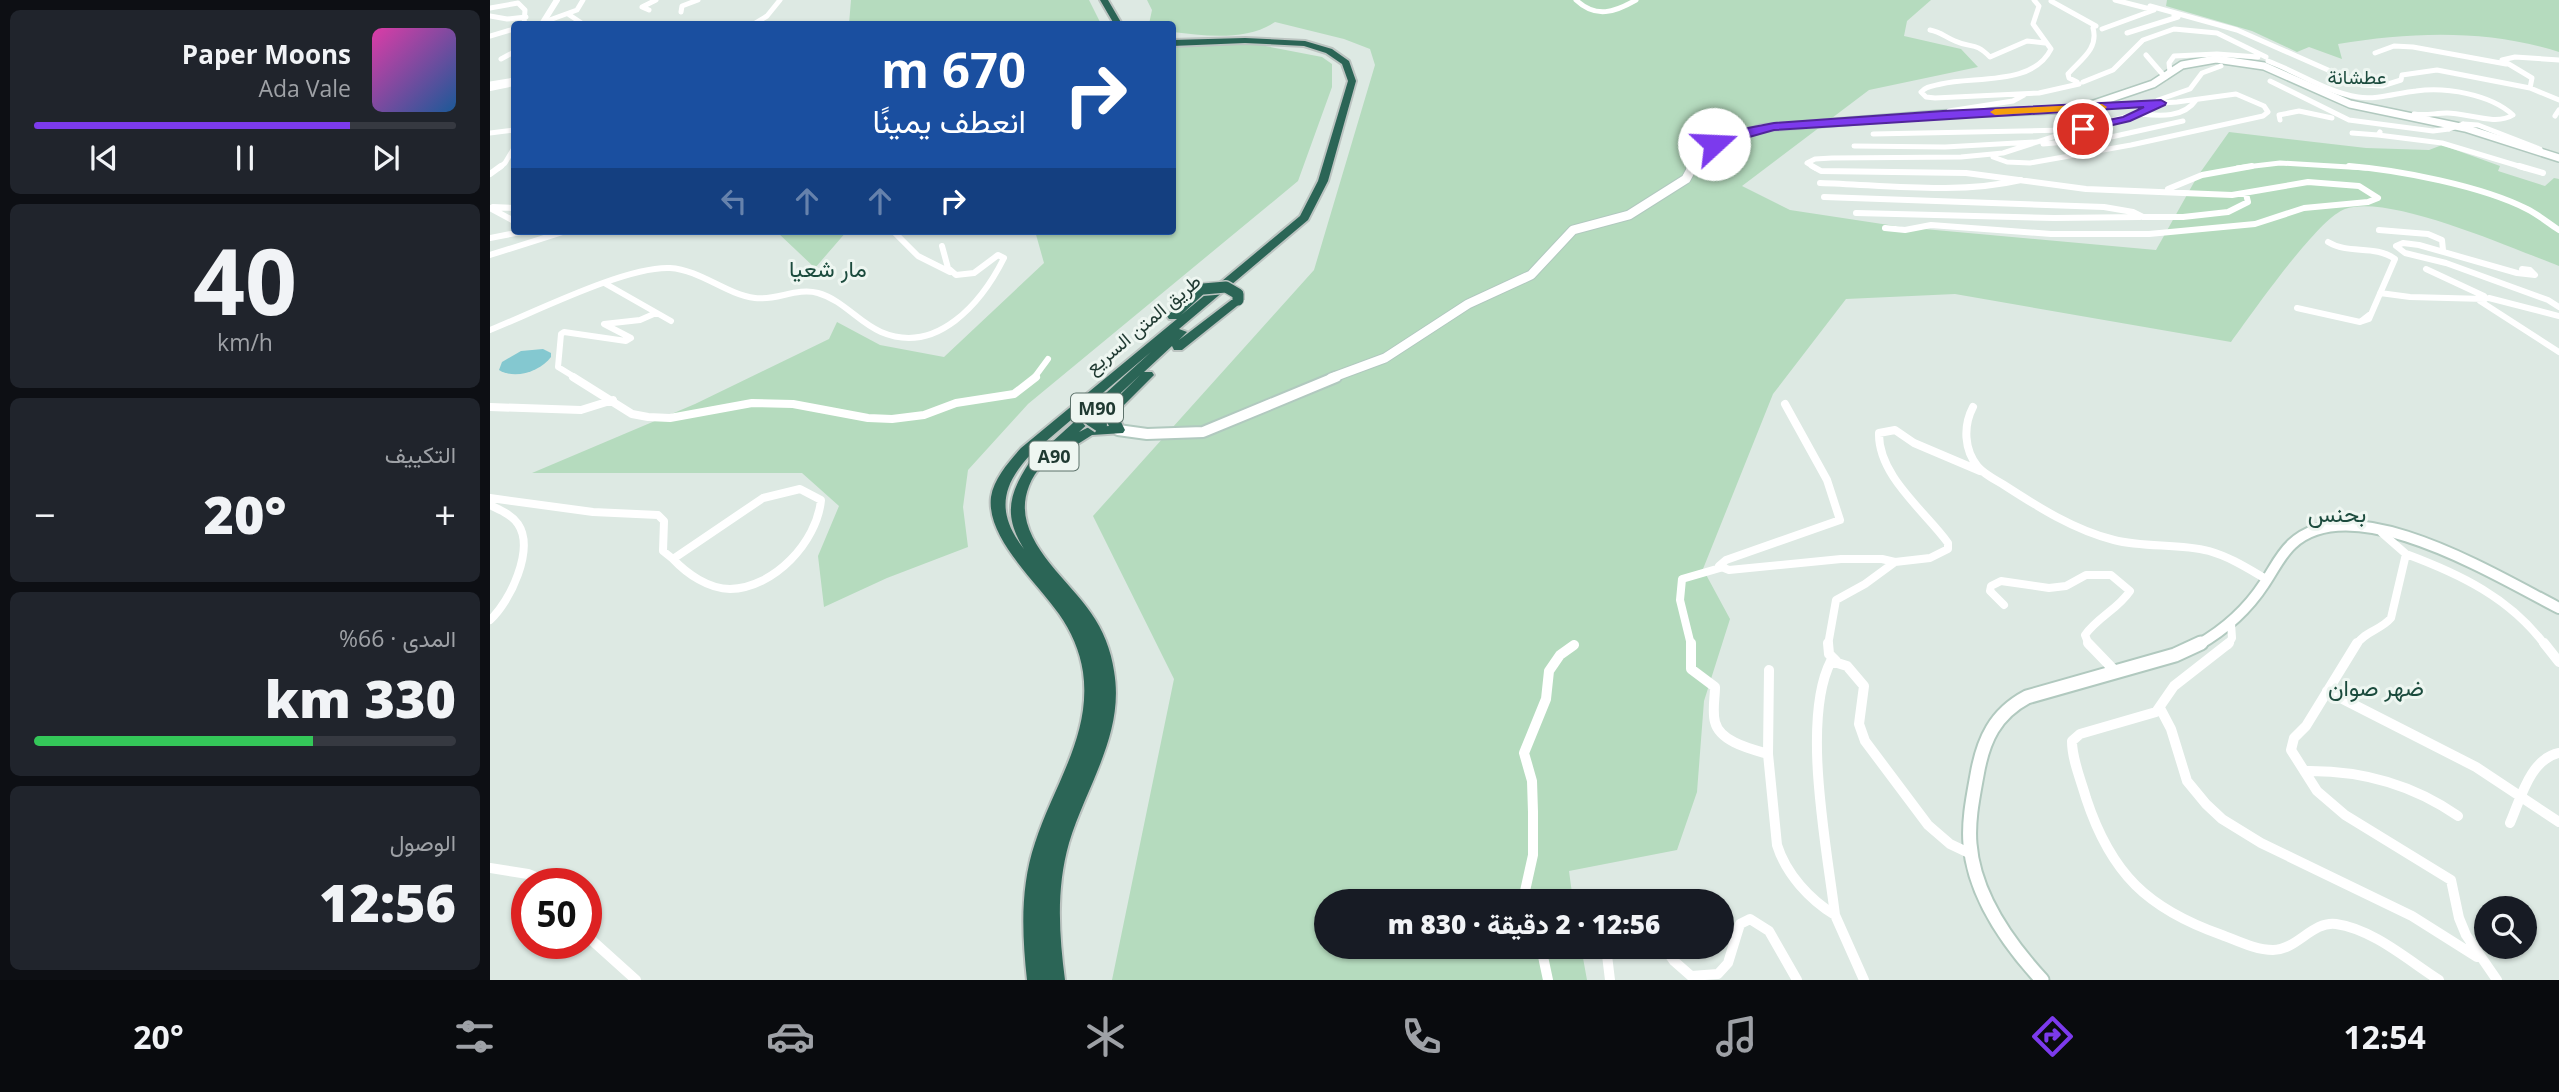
<!DOCTYPE html>
<html lang="ar">
<head>
<meta charset="utf-8">
<style>
  :root { --surface:#171b24; --page:#20242c; --text:#f1f3f6; --muted:#9ea1a6; --line:#363941; --accent:#7c3aed }
  body { margin:0; font-family:"Open Sans",Vazirmatn,sans-serif; background:var(--page); color:var(--text); direction:rtl; height:100vh; display:flex; flex-direction:column; font-size:26px; white-space:nowrap }
  * { box-sizing:border-box; margin:0 }
  p { font-size:23px; color:var(--muted) }
  .icon { flex:none; width:38px; height:38px; fill:none; stroke:currentColor; stroke-width:2; stroke-linecap:round; stroke-linejoin:round }
  .map { position:relative; flex:1; overflow:hidden; direction:ltr }
  .details { display:flex; flex-direction:column; gap:10px; padding:10px; background:#0d0f14; width:490px }
  .details>* { flex:none }
  .banner { position:absolute; left:21px; top:21px; width:665px; height:214px; border-radius:7px; box-shadow:0 2px 5px #0004; direction:rtl; background:#1a4fa0; color:#fff; overflow:hidden }
  .fabs { position:absolute; left:1984px; top:896px; display:grid; gap:14px }
  .fabs a { display:grid; place-items:center; width:63px; height:63px; border-radius:50%; background:var(--surface); box-shadow:0 2px 5px #0004; font-size:35px }
  .speed { position:absolute; left:21px; top:868px; display:flex; gap:14px; font-size:35px; font-weight:700; text-align:center }
  .speed>* { display:grid; place-content:center; width:91px; height:91px; border-radius:50%; background:var(--surface); box-shadow:0 2px 5px #0004; line-height:1 }
  .speed .limit { border:10px solid #d22; background:#fff; color:#111 }
  .pin { position:absolute; display:grid; place-items:center; width:60px; height:60px; color:#fff; margin:-30px; border:4px solid #fff; border-radius:50%; box-shadow:0 2px 7px #0007 }
  .me { position:absolute; width:77px; margin:-38px; rotate:70deg; stroke-linejoin:round; filter:drop-shadow(0 0 5px #0008) }
  .turn { display:flex; align-items:center; gap:24px; height:147px; padding:0 35px; font-size:32px }
  .turn .icon { width:91px; height:91px; stroke-width:2.5 }
  .turn b { display:block; font-size:49px; line-height:60px }
  .lanes { display:flex; align-items:center; height:66px; padding:0 35px; background:#0003; justify-content:center; gap:35px; direction:ltr }
  .lanes .off { opacity:.35 }
  .big { font-size:52px; font-weight:800; line-height:1.1 }
  .details .widget { flex:1; display:flex; flex-direction:column; justify-content:center; gap:10px; min-width:0; padding:0 24px; border-radius:10px; background:var(--page) }
  .details .dial { align-items:center; gap:0 }
  .dial b { font-size:91px; line-height:1 }
  .song { display:flex; align-items:center; gap:21px }
  .cover { width:84px; height:84px; border-radius:10px; background:linear-gradient(135deg,hsl(320 70% 55%),hsl(210 70% 35%)) }
  .played { height:7px; border-radius:4px; background:linear-gradient(90deg,var(--accent) 75%,var(--line) 75%) }
  .keys { display:flex; justify-content:space-around; direction:ltr }
  .heat { display:flex; justify-content:space-between; align-items:center; font-size:38px; direction:ltr }
  .charge { height:10px; border-radius:5px; background:linear-gradient(90deg,#34c759 66%,var(--line) 0) }
  .trip { position:absolute; left:824px; top:889px; width:420px; height:70px; border-radius:35px; background:var(--surface); box-shadow:0 2px 5px #0004; font-weight:800; line-height:70px; text-align:center; direction:rtl }
  .tabs { display:flex; height:112px; justify-content:space-around; align-items:center; background:#090b0e; color:var(--muted) }
  .tabs .icon { width:49px; height:49px }
  .tabs .on { color:var(--accent) }
  .tabs b { font-size:32px; color:var(--text) }
  main { display:flex; flex:1; min-height:0 }
  .map>svg:first-child { display:block }
  .green { fill:#b5dbbe }
  .water { fill:#84c8d0 }
  .lines { fill:none; stroke-linecap:round; stroke-linejoin:round }
  .secondary-far3-casing { stroke:#b1c9bf; stroke-width:10 }
  .secondary-far2-casing { stroke:#b1c9bf; stroke-width:11 }
  .secondary-far1-casing { stroke:#b1c9bf; stroke-width:14 }
  .secondary-casing { stroke:#b1c9bf; stroke-width:17 }
  .motorway-casing { stroke:#bcc4c1; stroke-width:4 }
  .minor-far3 { stroke:#fff; stroke-width:5 }
  .minor-far2 { stroke:#fff; stroke-width:6 }
  .minor-far1 { stroke:#fff; stroke-width:8 }
  .minor { stroke:#fff; stroke-width:10 }
  .tertiary { stroke:#fff; stroke-width:6 }
  .secondary-far3 { stroke:#fff; stroke-width:7 }
  .secondary-far2 { stroke:#fff; stroke-width:9 }
  .secondary-far1 { stroke:#fff; stroke-width:10 }
  .secondary { stroke:#fff; stroke-width:13 }
  .motorway { fill:#2b6556; fill-rule:evenodd }
  .motorway-bridge-far1-casing { stroke:#bcc4c1; stroke-width:14; stroke-linecap:butt }
  .motorway-bridge-casing { stroke:#bcc4c1; stroke-width:18; stroke-linecap:butt }
  .minor-bridge { stroke:#fff; stroke-width:5 }
  .motorway-bridge-far1 { stroke:#2b6556; stroke-width:11 }
  .motorway-bridge { stroke:#2b6556; stroke-width:14 }
  .route { fill:#7c3aed; stroke:#51269a; stroke-width:2 }
  .slow { fill:#f59e0b }
  .labels { text-anchor:middle; dominant-baseline:central; stroke-width:6; stroke-linejoin:round; paint-order:stroke }
  .shield { fill:#eef6f1; stroke:#5d726b; stroke-width:2 }
  .shield-label { font-size:18px; font-weight:bold; fill:#1f3931 }
  .far-quarter-label { font-size:19px; fill:#1b4b3d; stroke:#eef6f1 }
  .street-label { font-size:19px; fill:#1f3931; stroke:#eef6f1 }
  .quarter-label { font-size:23px; fill:#1b4b3d; stroke:#eef6f1 }
</style>
</head>
<body>
<main>
<div class="map">
<svg width="2069" height="980" viewBox="0 0 2069 980">
  <rect width="100%" height="100%" fill="#dde9e3"/>
  <path class="green" d="M361,0H599L611,24H359Z
    M657,0H1441L1417,21L1414,36L1471,49L1488,67L1379,90L1252,186L1300,210L1412,227L1666,250L1707,177L1739,132L1876,148L1939,150L1952,145L2010,166L2008,171L2055,186L2064,178L2069,179V266C2024,249 1898,193 1855,209C1827,219 1761,315 1741,342L1465,294L1356,299L1283,394L1213,569L1240,619L1214,701L1207,792L1187,850L1079,871L1083,901H836V947H1091L1097,980H622L684,679L603,516L824,270L885,65L880,49L854,39L785,22C757,41 715,36 683,32L682,24H659L662,10Z
    M1677,0H2069V52C1996,29 1922,32 1848,44L1852,59L1819,47L1807,52L1762,31L1676,6Z
    M760,43L832,57L842,64V87L808,181L538,404L478,470L473,507L478,547L397,578L334,607L328,556L349,506L312,473H42L205,404L339,339L347,322L390,345L454,357L554,263L545,231H682L683,47Z
    M290,231H357L325,268L288,233Z"/>
  <path class="water" d="M53,349L61,353V357C51,371 25,380 9,370L12,362L31,351Z"/>
  <g class="lines">
    <defs>
      <path id="secondary-far3" d="M1202,168L1215,149L1271,128L1453,114L1589,109L1663,84L1692,65L1726,59L1774,66L1860,104L1975,128L2069,158"/>
      <path id="secondary-far2" d="M841,378L895,358L978,304L1041,275L1083,230L1139,215L1196,179L1203,166"/>
      <path id="secondary-far1" d="M628,430L657,434L713,432L846,377
        M1708,645C1736,629 1757,610 1774,584C1783,571 1790,555 1802,544C1863,487 2008,577 2069,608"/>
      <path id="secondary" d="M1552,980C1518,943 1484,896 1480,844C1478,821 1483,797 1487,775C1493,740 1505,714 1537,697L1685,655L1711,643"/>
      <path id="motorway" d="M610,0H618L632,24H624Z
        M755,38L815,41L842,49L859,61L866,81L838,181L818,220L689,329L697,332L689,340L744,298H752V302L692,350H684L682,346L654,372H662L664,375L628,411V416L635,430L633,433L602,435L583,447L573,446C560,458 545,469 539,486C519,536 576,576 601,613C613,630 621,650 624,671C635,734 596,786 579,843C566,888 569,935 575,980H537C532,934 530,887 545,843C563,786 602,735 593,672C590,651 581,631 569,614C547,582 496,538 501,497C504,478 519,462 531,448L687,319H679L677,316L709,287H717L719,289L691,315L810,216L828,181L858,81L852,64L836,53L814,46L755,43L682,46V40ZM661,352L539,463C519,494 513,515 534,549C506,513 511,486 541,454ZM650,375L615,410L614,416L619,426L599,427L589,432Z"/>
    </defs>
    <use href="#secondary-far3" class="secondary-far3-casing"/>
    <use href="#secondary-far2" class="secondary-far2-casing"/>
    <use href="#secondary-far1" class="secondary-far1-casing"/>
    <use href="#secondary" class="secondary-casing"/>
    <use href="#motorway" class="motorway-casing"/>
    <path class="minor-far3" d="M1086,0C1106,19 1125,12 1146,0
      M1544,0L1549,6L1543,24L1561,49C1543,86 1485,76 1451,84C1443,86 1436,86 1431,92L1436,97L1445,98L1549,93L1589,84
      M1625,0L1664,10
      M1561,1L1606,26
      M1660,6L1747,30L1872,85L1892,86L1911,80L1912,75L1947,70L2040,88
      M0,8L28,3L35,10L34,24
      M159,10L152,7L166,0
      M191,12L192,6L208,0
      M78,14L93,24
      M0,16L17,19L36,17
      M54,22L87,10L93,0
      M264,24L277,16L290,0
      M1612,29L1664,10
      M1440,30C1451,32 1455,37 1465,41C1482,49 1484,41 1500,57L1537,41L1555,43
      M1637,33L1688,17L1684,15
      M0,36L24,29
      M1923,47L2016,64
      M1885,53L1904,46L1923,47
      M1656,55L1675,77
      M11,59L24,52
      M2069,60L2025,57L2012,60L2042,78L2040,88L2069,100
      M1778,61C1808,72 1836,92 1868,97C1887,100 1907,93 1926,91C1956,87 2000,94 2023,115C2006,126 1977,113 1957,113C1945,113 1936,116 1924,114
      M1680,72L1679,63L1684,56L1727,54L1768,57
      M1780,81L1859,120L1943,131L1959,129
      M1587,82L1579,78L1578,74C1590,60 1609,49 1603,28
      M1593,82L1623,70L1653,40L1684,29L1727,33L1776,57
      M0,84L24,80
      M1668,100L1700,89L1712,73L1731,66
      M1459,111L1523,101L1534,95
      M1650,114C1670,116 1694,118 1706,100
      M2065,116L2069,110
      M1790,120L1789,115L1809,111L1842,118
      M1973,124L1988,125L2050,149
      M0,133L24,130
      M1862,133L1888,135L1890,132
      M1383,134L1576,130
      M1888,135L1952,143L2035,168
      M1553,144L1612,139L1693,121
      M1364,146L1455,147L1546,142
      M1506,155L1503,157L1517,162L1540,163L1641,145L1773,116L1778,112L1774,106L1746,94L1687,102L1595,108
      M9,168L15,163L24,148
      M1325,168L1317,163L1325,159L1342,158L1471,157L1513,153L1575,133L1639,116L1671,103
      M1747,168L1790,163L1876,168"/>
    <path class="minor-far2" d="M1322,166L1331,171L1476,173L1596,189L1742,195L1818,182L1869,186L1888,198L1878,202L1814,208L1765,224L1659,234H1561L1441,225L1415,230L1395,228
      M1859,166C1909,170 1992,186 2037,209C2049,215 2058,223 2069,230
      M2029,166L2053,173
      M0,174L11,166
      M1330,183C1396,185 1466,195 1531,180
      M1678,189L1712,175L1762,166
      M1334,197L1614,207L1643,212L1653,217H1693L1738,212L1758,202L1756,194
      M3,207L24,208
      M0,208L24,221
      M1366,213L1564,218L1650,217
      M1889,230L1938,234L1952,240L1953,250
      M403,231L428,256L460,272
      M0,238L36,231
      M1838,242C1859,255 1884,244 1905,259L1879,319L1870,322L1879,315
      M0,255L76,231
      M1936,269L1994,296
      M2032,269L2040,270L2045,275L2027,273L1929,245L1913,243L1906,246L1915,253L1956,263L2058,300L2069,307
      M116,284L181,321
      M1890,293L1920,297L1995,299
      M1999,298L2069,316
      M1990,301L2069,352
      M1807,308L1870,322
      M0,330C45,312 136,266 180,268C211,270 235,294 265,298C286,301 307,287 328,293C353,300 368,322 391,332C447,356 492,302 514,258L508,255L484,273L466,275L458,268L452,246
      M86,378L68,367L71,334L74,332L136,341L141,338L114,324L150,320L166,313
      M544,378L558,359"/>
    <path class="minor-far1" d="M83,377L142,414L158,417L180,418L262,403L303,404L378,418L402,419L434,415L466,403L524,394L546,377
      M1295,404L1337,480L1350,520L1236,560L1229,566L1239,570L1351,559H1392L1405,562L1375,584L1346,600L1338,645
      M0,407L91,410L123,400
      M1483,407C1473,426 1474,450 1488,467C1495,475 1506,480 1514,485C1548,507 1584,530 1624,540C1655,548 1688,543 1719,551C1740,557 1757,568 1776,579
      M310,489L331,500C327,542 284,588 240,589C219,589 197,574 183,559L273,498Z
      M0,498L103,512L168,515L174,521L173,551L183,559
      M0,505C10,510 21,514 28,524C45,549 20,602 0,620
      M1916,554C1970,574 2020,598 2055,645
      M1405,562L1440,558L1458,549V543C1435,511 1388,476 1389,433L1405,430L1424,443L1490,471
      M1514,605L1500,591L1501,586L1511,581L1559,588L1576,586L1596,575H1621L1640,591C1628,609 1608,617 1595,635L1599,645
      M1201,645L1190,600L1192,579L1230,568
      M1738,645L1742,638L1741,623
      M1866,645C1875,631 1891,630 1901,618L1916,554L1892,533"/>
    <path class="minor" d="M1201,643V669L1225,687C1225,698 1222,711 1225,722C1230,742 1261,749 1278,754
      M1338,643L1339,654L1346,661
      M1598,643L1625,671
      M1739,643L1684,686L1666,712L1590,734L1582,741C1582,760 1591,780 1596,798C1621,874 1658,909 1732,935C1748,941 1766,950 1783,950C1807,950 1822,921 1846,924C1883,929 1919,961 1949,980
      M1867,643L1816,726L1804,738L1801,750L1827,791L1855,815L1961,880L1969,918L1976,935L2007,980
      M2054,643L2069,662
      M1279,670L1278,754L1287,845C1296,874 1320,900 1345,915C1337,849 1311,719 1341,661L1357,666L1374,686L1369,724L1375,741L1438,825L1460,844L1481,854
      M1837,691L1986,767L2069,822
      M1670,708L1681,729L1697,781L1716,804L1732,819L1771,843L1922,916L1987,957
      M1815,771C1871,770 1922,784 1968,816
      M2020,823C2031,798 2040,759 2069,753
      M0,868L38,874L63,884
      M1036,901L1035,891L1043,855V812L1042,781L1034,753L1056,699L1059,671L1070,655L1084,645
      M1345,915L1374,980
      M96,935L146,980
      M1051,947L1058,980
      M1116,947L1120,980
      M1174,947L1184,961L1201,976L1228,974L1238,963L1250,924L1260,919L1279,931L1307,980"/>
    <path class="tertiary" d="M52,24L67,0
      M0,88L24,83"/>
    <use href="#secondary-far3" class="secondary-far3"/>
    <use href="#secondary-far2" class="secondary-far2"/>
    <use href="#secondary-far1" class="secondary-far1"/>
    <use href="#secondary" class="secondary"/>
    <use href="#motorway" class="motorway"/>
    <defs>
      <path id="motorway-bridge-far1" d="M713,289L736,287L748,294V300"/>
      <path id="motorway-bridge" d="M600,408L601,419L610,425"/>
    </defs>
    <use href="#motorway-bridge-far1" class="motorway-bridge-far1-casing"/>
    <use href="#motorway-bridge" class="motorway-bridge-casing"/>
    <path class="minor-bridge" d="M1959,129L1973,124"/>
    <use href="#motorway-bridge-far1" class="motorway-bridge-far1"/>
    <use href="#motorway-bridge" class="motorway-bridge"/>
  </g>
  <path class="route" d="M1671,100L1676,103L1675,105L1640,121L1593,132L1588,129L1590,126L1633,117L1654,107L1284,130L1224,147L1219,144L1258,128L1284,123L1453,111Z"/>
  <path class="slow" d="M1612,104L1617,107L1615,109L1505,115L1500,112L1505,109Z"/>
  <g class="labels">
    <g class="shield">
      <rect x="581" y="393.5" width="52" height="29" rx="5"/>
      <rect x="539.5" y="441.5" width="49" height="29" rx="5"/>
    </g>
    <g class="shield-label">
      <text x="607" y="408">M90</text>
      <text x="564" y="456">A90</text>
    </g>
    <g class="far-quarter-label">
      <text x="1867" y="77">عطشانة</text>
    </g>
    <g class="street-label">
      <text transform="translate(653 324) rotate(-40)">طريق المتن السريع</text>
    </g>
    <g class="quarter-label">
      <text x="338" y="268">مار شعيا</text>
      <text x="1847" y="513">بحنس</text>
      <text x="1886" y="687">ضهر صوان</text>
    </g>
  </g>
</svg>
<div class="fabs">
<a><svg class="icon" aria-label="search" viewBox="0 0 24 24"><circle cx="10" cy="10" r="6"/><path d="M15 15l6 6"/></svg></a>
</div>
<div class="speed"><div class="limit">50</div></div>
<div class="pin" style="left:1593px;top:129px;background:#d93025"><svg class="icon" aria-label="arrive" viewBox="0 0 24 24"><path d="M6 21V4h12l-3 4 3 4H6"/></svg></div>
<svg class="me" style="left:1224px;top:144px" viewBox="-20 -20 40 40"><circle r="19" fill="#fff"/><path d="M0-13L10 11 0 6-10 11z" fill="#7c3aed"/></svg>
<div class="trip">12:56 · 2 دقيقة · 830 m</div>
<div class="banner">
<div class="turn"><svg class="icon" aria-label="right" viewBox="0 0 24 24"><path d="M7 20v-9h11M14 6l5 5-5 5"/></svg><div><b>670 m</b>انعطف يمينًا</div></div>
<div class="lanes"><svg class="icon off" aria-label="left" viewBox="0 0 24 24"><path d="M17 20v-9H6M10 6l-5 5 5 5"/></svg><svg class="icon off" aria-label="ahead" viewBox="0 0 24 24"><path d="M12 20V5M6 11l6-6 6 6"/></svg><svg class="icon off" aria-label="ahead" viewBox="0 0 24 24"><path d="M12 20V5M6 11l6-6 6 6"/></svg><svg class="icon" aria-label="right" viewBox="0 0 24 24"><path d="M7 20v-9h11M14 6l5 5-5 5"/></svg></div>
</div>
</div>
<section class="details">
<div class="widget">
<div class="song"><i class="cover"></i><div><b>Paper Moons</b><p>Ada Vale</p></div></div>
<div class="played"></div>
<div class="keys"><svg class="icon" aria-label="previous" viewBox="0 0 24 24"><path d="M18 5L8 12l10 7zM5 5v14"/></svg><svg class="icon" aria-label="pause" viewBox="0 0 24 24"><path d="M8 5v14M16 5v14"/></svg><svg class="icon" aria-label="next" viewBox="0 0 24 24"><path d="M6 5l10 7-10 7zM19 5v14"/></svg></div>
</div>
<div class="widget dial"><b>40</b><p>km/h</p></div>
<div class="widget"><p>التكييف</p>
<div class="heat"><a>−</a><b class="big">20°</b><a>+</a></div>
</div>
<div class="widget"><p>المدى · 66%</p><b class="big">330 km</b><div class="charge"></div></div>
<div class="widget"><p>الوصول</p><b class="big">12:56</b></div>
</section>
</main>
<nav class="tabs">
<b>12:54</b>
<svg class="icon on" aria-label="directions" viewBox="0 0 24 24"><path d="M12 3l9 9-9 9-9-9zM9 14v-3h6M13 9l2 2-2 2"/></svg>
<svg class="icon" aria-label="music" viewBox="0 0 24 24"><path d="M9 18V5l10-2v13"/><circle cx="6" cy="18" r="3"/><circle cx="16" cy="16" r="3"/></svg>
<svg class="icon" aria-label="phone" viewBox="0 0 24 24"><path d="M5 4h4l2 5-3 2q2 4 5 5l2-3 5 2v4C11 20 4 13 5 4z"/></svg>
<svg class="icon" aria-label="climate" viewBox="0 0 24 24"><path d="M12 3v18M4 7l16 10M4 17L20 7"/></svg>
<svg class="icon" aria-label="car" viewBox="0 0 24 24"><path d="M5 17H2v-5l4-1 3-4h7l3 4 3 1v5h-3M9 17h6M6 11h13"/><circle cx="7" cy="17" r="2"/><circle cx="17" cy="17" r="2"/></svg>
<svg class="icon" aria-label="filters" viewBox="0 0 24 24"><path d="M4 7h16M4 17h16"/><circle cx="9" cy="7" r="2"/><circle cx="15" cy="17" r="2"/></svg>
<b>20°</b>
</nav>
</body>
</html>
